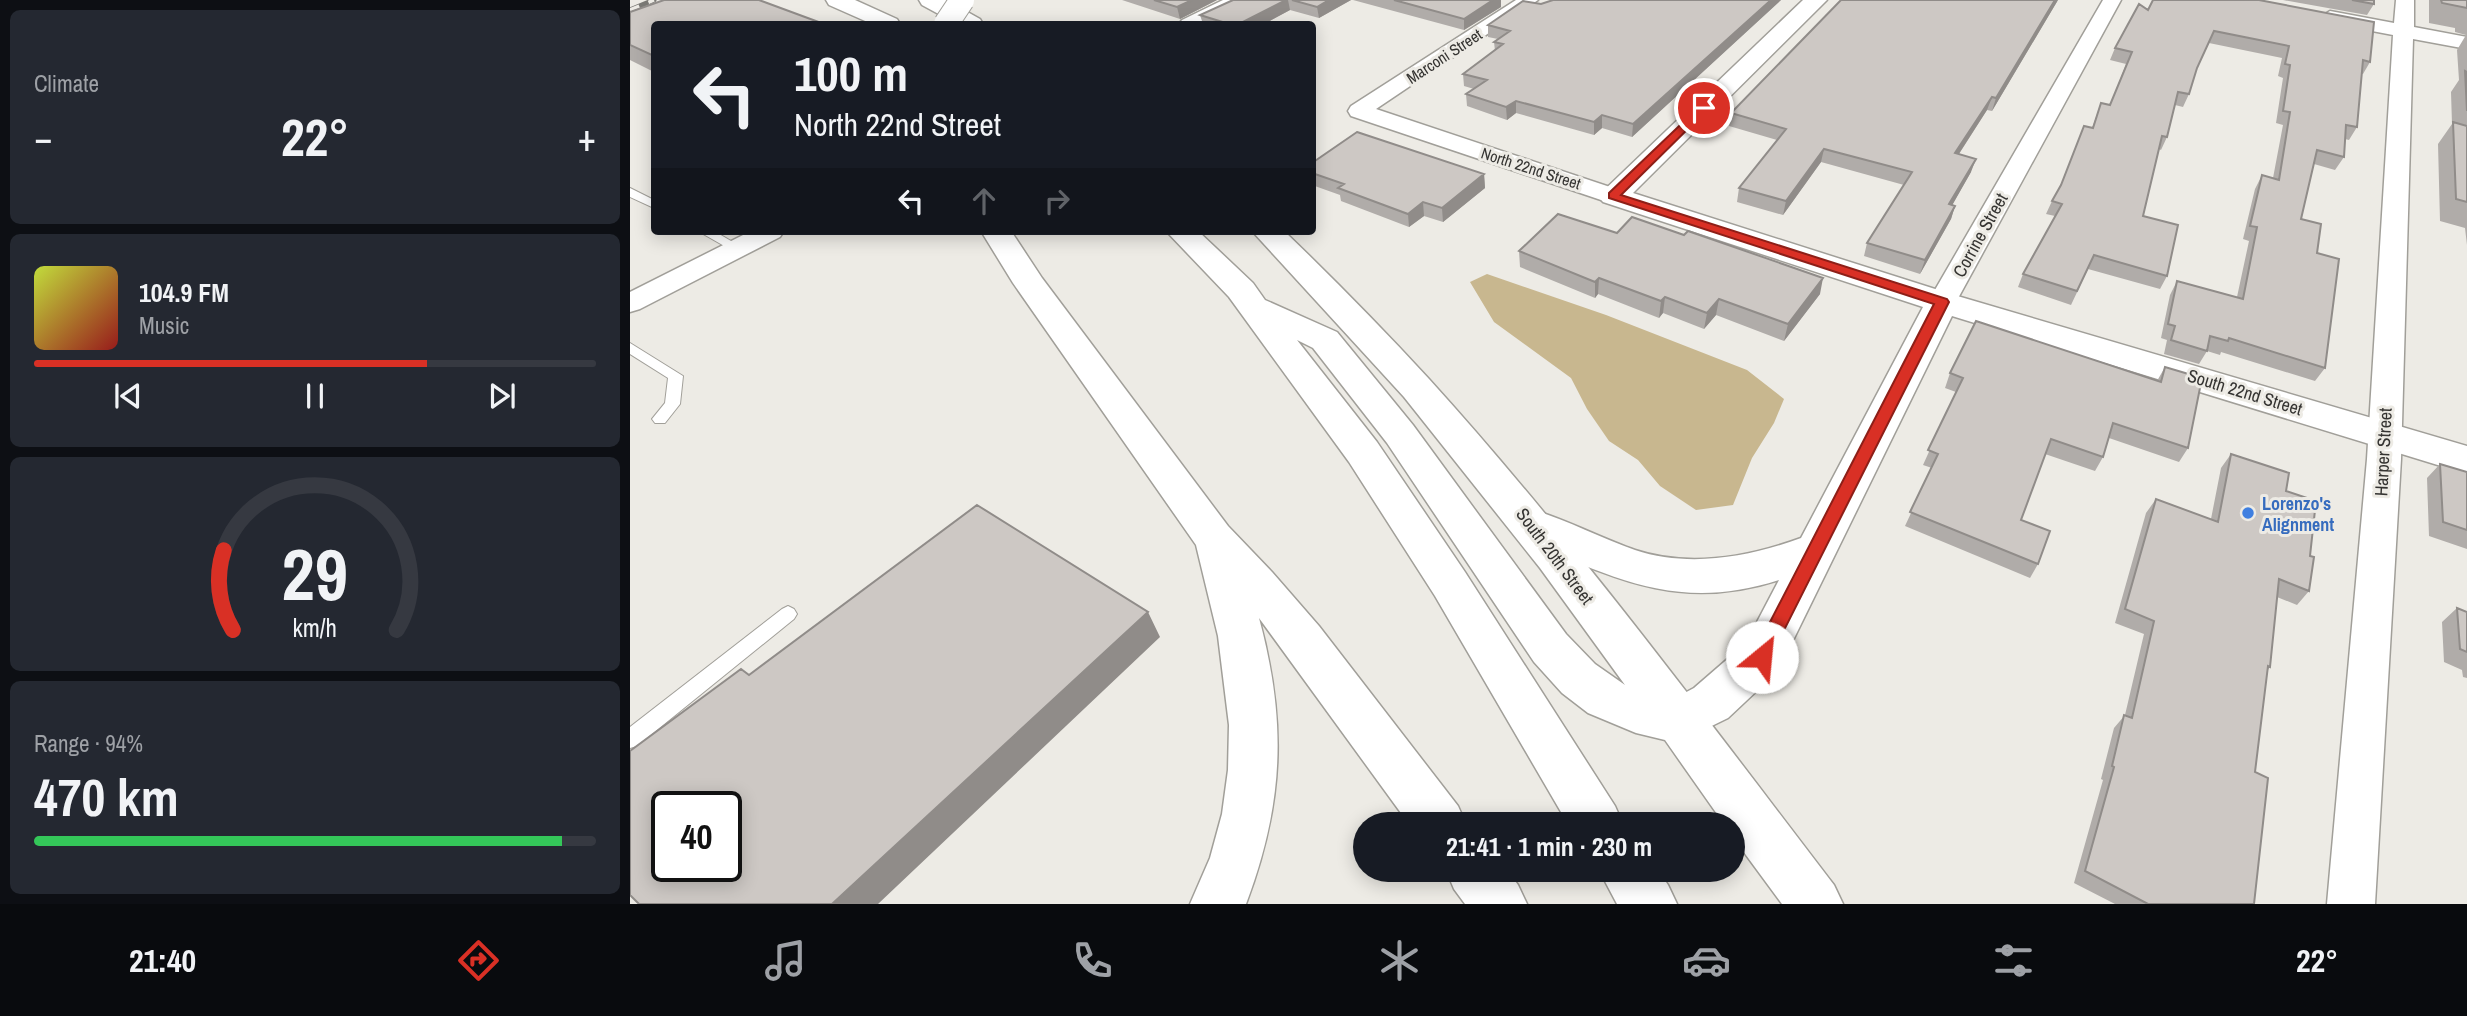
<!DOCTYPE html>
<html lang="en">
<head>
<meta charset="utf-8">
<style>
  :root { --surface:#171b24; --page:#242831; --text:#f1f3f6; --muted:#9ea1a6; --line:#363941; --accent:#d93025 }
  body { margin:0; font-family:"Archivo Narrow",sans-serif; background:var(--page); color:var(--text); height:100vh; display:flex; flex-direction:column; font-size:26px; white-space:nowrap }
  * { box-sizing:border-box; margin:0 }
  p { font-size:23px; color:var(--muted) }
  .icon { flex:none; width:38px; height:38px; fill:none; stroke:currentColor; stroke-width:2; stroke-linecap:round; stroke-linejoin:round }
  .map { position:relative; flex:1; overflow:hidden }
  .sheet { display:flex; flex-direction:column; gap:10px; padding:10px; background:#0d0f14; width:630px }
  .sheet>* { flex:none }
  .banner { position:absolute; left:21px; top:21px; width:665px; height:214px; border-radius:7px; box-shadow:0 4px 18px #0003; background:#171b24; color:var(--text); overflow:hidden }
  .speed { position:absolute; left:21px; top:791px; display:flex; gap:14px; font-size:35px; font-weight:700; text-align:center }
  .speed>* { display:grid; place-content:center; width:91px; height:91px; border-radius:50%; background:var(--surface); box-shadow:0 4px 18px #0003; line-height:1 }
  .speed .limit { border:4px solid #111; border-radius:10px; background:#fff; color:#111 }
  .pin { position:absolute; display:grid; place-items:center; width:60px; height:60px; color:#fff; margin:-30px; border:4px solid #fff; border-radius:50%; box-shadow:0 2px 7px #0007 }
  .me { position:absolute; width:77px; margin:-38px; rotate:28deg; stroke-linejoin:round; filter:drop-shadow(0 0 5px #0008) }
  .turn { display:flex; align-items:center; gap:24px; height:147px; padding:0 28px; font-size:32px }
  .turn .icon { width:91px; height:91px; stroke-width:2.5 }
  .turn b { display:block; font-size:49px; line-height:60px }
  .lanes { display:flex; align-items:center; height:66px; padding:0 28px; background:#0003; justify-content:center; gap:35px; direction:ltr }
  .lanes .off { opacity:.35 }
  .big { font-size:52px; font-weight:700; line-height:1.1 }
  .sheet .widget { flex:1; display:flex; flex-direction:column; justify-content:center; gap:10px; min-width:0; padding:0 24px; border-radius:10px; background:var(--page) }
  .sheet .dial { align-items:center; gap:0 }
  .dial svg { height:182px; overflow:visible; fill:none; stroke:var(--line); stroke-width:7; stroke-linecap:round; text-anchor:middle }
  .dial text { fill:var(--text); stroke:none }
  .song { display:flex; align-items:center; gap:21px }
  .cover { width:84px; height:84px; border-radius:10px; background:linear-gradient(135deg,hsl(70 70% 55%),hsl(0 70% 35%)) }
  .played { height:7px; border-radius:4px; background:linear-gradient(90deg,var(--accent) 70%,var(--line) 70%) }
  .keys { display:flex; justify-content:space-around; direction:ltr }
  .heat { display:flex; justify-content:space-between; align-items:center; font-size:38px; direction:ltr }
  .charge { height:10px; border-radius:5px; background:linear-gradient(90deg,#34c759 94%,var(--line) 0) }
  .trip { position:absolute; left:723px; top:812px; width:392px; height:70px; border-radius:35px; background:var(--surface); box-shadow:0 4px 18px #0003; font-weight:700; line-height:70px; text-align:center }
  .menu { display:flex; height:112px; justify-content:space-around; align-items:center; background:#090b0e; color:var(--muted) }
  .menu .icon { width:49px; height:49px }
  .menu .active { color:var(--accent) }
  .menu b { font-size:32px; color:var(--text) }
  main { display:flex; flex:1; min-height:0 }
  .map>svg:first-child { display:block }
  .green { fill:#c8b78f }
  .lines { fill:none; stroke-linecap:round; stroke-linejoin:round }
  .service-casing { stroke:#a19f99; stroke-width:2 }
  .minor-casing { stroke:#a19f99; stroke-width:3 }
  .tertiary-casing { stroke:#a19f99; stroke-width:3 }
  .primary-casing { stroke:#a19f99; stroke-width:3 }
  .motorway-casing { stroke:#a19f99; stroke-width:3 }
  .service { fill:#fff; fill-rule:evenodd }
  .minor { fill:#fff; fill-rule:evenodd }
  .tertiary { fill:#fff; fill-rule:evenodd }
  .primary { fill:#fff; fill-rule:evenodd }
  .motorway { fill:#fff; fill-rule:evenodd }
  .rail-casing { stroke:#797874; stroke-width:5 }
  .rail { stroke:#edebe5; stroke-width:3.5; stroke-dasharray:10; stroke-linecap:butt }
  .motorway-bridge-casing { stroke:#a19f99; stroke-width:26; stroke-linecap:butt }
  .motorway-bridge { stroke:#fff; stroke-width:24 }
  .wall { fill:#b0aca9 }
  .shaded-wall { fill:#908c89 }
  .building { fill:#cdc8c4; stroke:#908c89; stroke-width:2; fill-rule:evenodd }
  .route { fill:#d93025; stroke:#8d1f18; stroke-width:2 }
  .shop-dot { fill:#3f7fe0; stroke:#edebe5; stroke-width:2.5 }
  .labels { text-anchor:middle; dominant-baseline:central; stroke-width:6; stroke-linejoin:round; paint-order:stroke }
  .far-street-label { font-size:16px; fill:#353432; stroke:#edebe5 }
  .street-label { font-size:18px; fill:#353432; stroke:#edebe5 }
  .shop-label { font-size:18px; font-weight:bold; fill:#366cbe; stroke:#edebe5; text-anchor:start }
</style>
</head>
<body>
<main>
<section class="sheet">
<div class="widget"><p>Climate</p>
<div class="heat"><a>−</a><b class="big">22°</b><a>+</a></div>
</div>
<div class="widget">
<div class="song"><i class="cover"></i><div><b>104.9 FM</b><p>Music</p></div></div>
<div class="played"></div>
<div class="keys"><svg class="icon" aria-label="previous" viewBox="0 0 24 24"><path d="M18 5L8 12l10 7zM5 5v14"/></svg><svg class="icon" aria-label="pause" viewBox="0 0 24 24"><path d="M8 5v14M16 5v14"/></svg><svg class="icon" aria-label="next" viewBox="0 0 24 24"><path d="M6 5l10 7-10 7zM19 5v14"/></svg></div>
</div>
<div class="widget dial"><svg viewBox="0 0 100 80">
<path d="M14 69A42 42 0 1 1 86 69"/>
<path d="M14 69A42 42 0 0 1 10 34" stroke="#d93025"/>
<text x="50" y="56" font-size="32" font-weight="700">29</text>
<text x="50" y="72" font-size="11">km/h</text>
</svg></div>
<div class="widget"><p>Range · 94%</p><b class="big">470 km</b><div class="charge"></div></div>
</section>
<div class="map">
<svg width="1837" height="904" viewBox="0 0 1837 904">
  <rect width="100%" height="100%" fill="#edebe5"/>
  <path class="green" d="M857,274L976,315L1117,370L1154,399L1144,423L1122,458L1103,505L1066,510L1030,486L1008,460L979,441L957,409L941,378L864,322L840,282Z"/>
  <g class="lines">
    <defs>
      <path id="service" d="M0,188L24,200V208L0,197Z
        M68,231H84L113,248L107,252L103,251Z
        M0,343L53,376L50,404L35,423H25L22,419L35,403L38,378L0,354Z
        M158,606L164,609L167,614L164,619L7,746L0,748V727L152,609Z"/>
      <path id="minor" d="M593,0H617L615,4L573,24H549L552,20Z
        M886,0H908L746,109L992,191L996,196L992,201L983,204L974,201L721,116L718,111L721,106Z
        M1473,0H1491L1326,302L1322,308L1312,311L1302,308L1298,302Z
        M1766,0H1784V27L1837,37V49L1783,39L1771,459L1745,904H1697L1737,459L1763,35L1700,23L1690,17L1700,11L1764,23Z
        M121,231H154L150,237L10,309L0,312V292Z"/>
      <path id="tertiary" d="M1173,0H1197L1003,193L1324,295L1837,446V474L1322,316L1148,671L1098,718L1047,743L1030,736L1023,721L1030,706L1064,688L1116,643L1149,580C1047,613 981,577 889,537L883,526L889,515L904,510C939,521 971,538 1005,550C1059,568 1119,557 1171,538L1293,307L973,202L968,196Z"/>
      <path id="primary" d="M196,0H225L267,19L270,24H242L199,5Z
        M289,0H316L350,19L353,24H327L292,5Z
        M536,231H568L623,283L635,300L707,332L783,425L936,634L965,664L995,685L910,568L774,397L622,231H654C704,279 752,328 799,379C944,539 1073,714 1204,885L1213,904H1152L1102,836V824H1094L1035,740L1006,733L958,713L932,693L904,662L757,443L683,348L667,340L747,442L835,572L985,806L993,824H938L805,596L719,462L599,297Z
        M969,870H1028L1038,885L1047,904H987Z"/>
      <path id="motorway" d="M351,231H381L412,278L598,526L642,572L689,626L828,806L836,824H779L629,618C657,722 654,803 616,904H560L580,858L592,814L598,770L599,725L588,636L566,545L383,283Z
        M816,870H877L888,885L897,904H835L824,889Z"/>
    </defs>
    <use href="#service" class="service-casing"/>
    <use href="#minor" class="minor-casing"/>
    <use href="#tertiary" class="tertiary-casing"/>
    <use href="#primary" class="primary-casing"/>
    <use href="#motorway" class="motorway-casing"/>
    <use href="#service" class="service"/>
    <use href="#minor" class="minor"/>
    <use href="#tertiary" class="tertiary"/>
    <use href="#primary" class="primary"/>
    <use href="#motorway" class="motorway"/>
    <defs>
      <path id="rail" d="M0,10L24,0"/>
    </defs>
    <use href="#rail" class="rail-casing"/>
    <use href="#rail" class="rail"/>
    <defs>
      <path id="motorway-bridge" d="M316,24L332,0"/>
    </defs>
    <use href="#motorway-bridge" class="motorway-bridge-casing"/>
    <use href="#motorway-bridge" class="motorway-bridge"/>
  </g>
  <path class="wall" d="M492,0H587L550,19Z
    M603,0H721L689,18L660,10L634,24H573L570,15Z
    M723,0H871V7L834,30Z
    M923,0H1151L1002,137L972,128L964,135L886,113L877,120L837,106L836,94L844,89L834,86L833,74L865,51L864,42L868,39L858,37V25Z
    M1428,0L1362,111L1357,110L1329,154L1341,172L1322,205L1325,206L1321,219L1290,274L1234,256L1237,243L1274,185L1191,162L1153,215L1107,202L1109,188L1147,140L1099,126L1101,113Z
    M1653,0H1744V4L1737,15Z
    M1799,0H1837V245L1835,228L1810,221L1808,144L1822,124L1821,92L1829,80L1827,50L1836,35L1825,32V28L1799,23Z
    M1518,10L1740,62L1733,74H1731L1727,127L1719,140L1715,139L1714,157L1705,170L1684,164L1671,219L1687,253L1695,368L1685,381L1591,352L1590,355L1577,351L1569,364L1534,354L1537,340L1531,338L1540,295L1547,281L1607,297L1619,241L1613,239L1625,189L1632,175L1643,178L1653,125L1646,123L1653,78L1648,76L1652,58L1579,43L1567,68L1559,94L1553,107L1545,105L1537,137L1531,150L1529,149L1513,216L1537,276L1530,289L1458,269L1441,305L1388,287L1393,274L1425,216L1416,214L1422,201L1462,128L1471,103L1480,105L1496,64L1480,60L1485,48Z
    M0,12L24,24V72L0,60Z
    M682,163L854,174L855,188L813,222L794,216L779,227L711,201L710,195L682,185Z
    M889,251L1190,294L1154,341L1086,315L1074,329L1033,313L1029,318L968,294L965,298L890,267Z
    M1535,367L1558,448L1549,462L1479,438L1473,457L1465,471L1415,454L1391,520L1408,564L1400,578L1275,526L1302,468L1293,465L1326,392L1315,388L1320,373L1527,381Z
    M1601,454L1656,491L1680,556L1679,591L1667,605L1647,597L1640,667L1637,671L1625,772L1624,904H1485L1444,883L1473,780L1471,779L1484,728L1495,715L1514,634L1485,623L1516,513L1526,499L1581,519L1591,468Z
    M1810,464L1837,472V549L1799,536L1797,478Z
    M1827,608L1837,612V678L1833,677L1832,670L1814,662L1812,622Z"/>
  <path class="shaded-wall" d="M562,0H587L550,19L547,7Z
    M656,0H658L660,10L634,24H609Z
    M699,0H721L689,18L687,7Z
    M863,0H871V7L834,30V19Z
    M1141,0H1151L1002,137L1003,124Z
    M1425,0H1428L1362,111L1366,98Z
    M1362,97L1357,110L1321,166L1325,153Z
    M886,101V113L877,120L876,107Z
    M972,115V128L964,135V122Z
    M1194,149L1191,162L1153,215L1156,201Z
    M1346,159L1341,172L1315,218L1319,204Z
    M854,174L855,188L813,222L812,208Z
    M793,202L794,216L779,227L778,214Z
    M1325,206L1321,219L1290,274L1295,260Z
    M969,278L968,294L965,298V282Z
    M1193,278L1190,294L1154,341L1158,324Z
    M1035,297L1033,313L1029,318L1031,301Z
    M1089,299L1086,315L1074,329L1077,313Z
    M518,612L530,637L248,904H202Z"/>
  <path class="building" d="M34,0H129L194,24H24V56L0,45V12Z
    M524,0H562L547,7Z
    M603,0H656L609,24H599L570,15Z
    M662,0H699L687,7Z
    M764,0H863L834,19Z
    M923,0H1141L1003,124L972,115L964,122L886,101L876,107L836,94L857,80L833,74L873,44L864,42L880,31L858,25L893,1L911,4Z
    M1211,0H1425L1366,98L1362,97L1325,153L1346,159L1319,204L1325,206L1295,260L1237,243L1282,172L1194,149L1156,201L1109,188L1156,129L1101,113Z
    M1523,0H1629L1744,22L1740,62L1733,60L1727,127L1716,125L1714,157L1687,150L1671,219L1691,224L1687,253L1709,259L1695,368L1599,338L1598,341L1580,336L1577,351L1541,340L1545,326L1538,324L1547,281L1613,299L1627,227L1620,226L1632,175L1649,180L1660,112L1653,111L1660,65L1655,64L1659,46L1584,31L1567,68L1559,94L1548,92L1537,137L1532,136L1513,216L1548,225L1537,276L1464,255L1447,291L1393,274L1432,204L1422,201L1431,185L1454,126L1463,128L1471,103L1480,105L1502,52L1485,48L1509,4L1518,10Z
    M1722,0H1744V4Z
    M1811,0H1837V8L1812,3Z
    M1835,71L1837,72V111Z
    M1823,122L1837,126V202L1826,199Z
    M727,132L854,174L812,208L793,202L778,214L708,188L714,184L682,173V163Z
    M928,214L987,233L1002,217L1054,235L1058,231L1193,278L1158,324L1089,299L1077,313L1035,297L1031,301L969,278L965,282L889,251Z
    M1346,321L1531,382L1535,367L1572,378L1558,448L1483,423L1473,457L1421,439L1391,520L1420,531L1408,564L1280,512L1308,454L1298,450L1333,378L1320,373Z
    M1601,454L1659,473L1656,491L1686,501L1680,556L1684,557L1679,591L1649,579L1640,667L1638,666L1625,772L1638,778L1624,904H1518L1455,871L1484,767L1482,766L1494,715L1502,718L1524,621L1495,609L1526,499L1588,522Z
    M1810,464L1837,472V530L1813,522Z
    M347,505L518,612L202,904H9L0,895V751L111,669L119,675ZM37,807H96V866H37Z
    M1827,608L1837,612V652L1830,649Z"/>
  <path class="route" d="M1070,106L1079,108L991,195L1317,299L1319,302L1138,662L1132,665L1125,662L1122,657L1304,304L979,198V193Z"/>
  <circle class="shop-dot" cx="1618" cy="513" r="7"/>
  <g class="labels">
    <g class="far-street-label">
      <text transform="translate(814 56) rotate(-33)">Marconi Street</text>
      <text transform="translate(901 168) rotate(18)">North 22nd Street</text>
    </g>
    <g class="street-label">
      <text transform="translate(1350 235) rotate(-61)">Corrine Street</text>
      <text transform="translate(1615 392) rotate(17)">South 22nd Street</text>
      <text transform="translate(1753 452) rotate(-87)">Harper Street</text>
      <text transform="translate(925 556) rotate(53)">South 20th Street</text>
    </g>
    <g class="shop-label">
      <text x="1632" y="503">Lorenzo's<tspan x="1632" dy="21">Alignment</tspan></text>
    </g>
  </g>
</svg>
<div class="speed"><div class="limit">40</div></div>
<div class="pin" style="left:1074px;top:108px;background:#d93025"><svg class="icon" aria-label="arrive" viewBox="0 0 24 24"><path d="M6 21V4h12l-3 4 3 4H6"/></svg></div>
<svg class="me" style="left:1132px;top:657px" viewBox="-20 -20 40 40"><circle r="19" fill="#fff"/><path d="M0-13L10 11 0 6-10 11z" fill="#d93025"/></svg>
<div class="trip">21:41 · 1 min · 230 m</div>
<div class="banner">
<div class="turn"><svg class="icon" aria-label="left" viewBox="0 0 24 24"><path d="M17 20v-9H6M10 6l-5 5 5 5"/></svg><div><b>100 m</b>North 22nd Street</div></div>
<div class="lanes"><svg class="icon" aria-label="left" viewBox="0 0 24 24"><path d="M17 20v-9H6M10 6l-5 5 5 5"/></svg><svg class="icon off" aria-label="ahead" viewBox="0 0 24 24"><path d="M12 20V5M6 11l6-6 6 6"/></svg><svg class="icon off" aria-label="right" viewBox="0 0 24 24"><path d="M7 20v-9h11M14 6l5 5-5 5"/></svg></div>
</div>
</div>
</main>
<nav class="menu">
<b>21:40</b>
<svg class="icon active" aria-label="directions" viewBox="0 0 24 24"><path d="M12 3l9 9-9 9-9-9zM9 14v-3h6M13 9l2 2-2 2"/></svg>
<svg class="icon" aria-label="music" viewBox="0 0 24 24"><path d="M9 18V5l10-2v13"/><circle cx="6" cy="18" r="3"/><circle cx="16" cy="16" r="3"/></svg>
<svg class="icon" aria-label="phone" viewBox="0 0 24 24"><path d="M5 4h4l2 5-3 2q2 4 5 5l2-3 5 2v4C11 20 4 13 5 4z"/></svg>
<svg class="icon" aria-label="climate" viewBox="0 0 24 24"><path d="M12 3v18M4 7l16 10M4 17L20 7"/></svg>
<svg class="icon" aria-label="car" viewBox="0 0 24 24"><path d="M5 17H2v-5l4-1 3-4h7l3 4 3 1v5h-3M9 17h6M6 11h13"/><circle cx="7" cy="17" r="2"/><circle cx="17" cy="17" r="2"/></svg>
<svg class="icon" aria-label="filters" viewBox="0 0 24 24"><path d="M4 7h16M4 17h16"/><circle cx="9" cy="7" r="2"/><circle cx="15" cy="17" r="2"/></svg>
<b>22°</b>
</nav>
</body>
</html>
